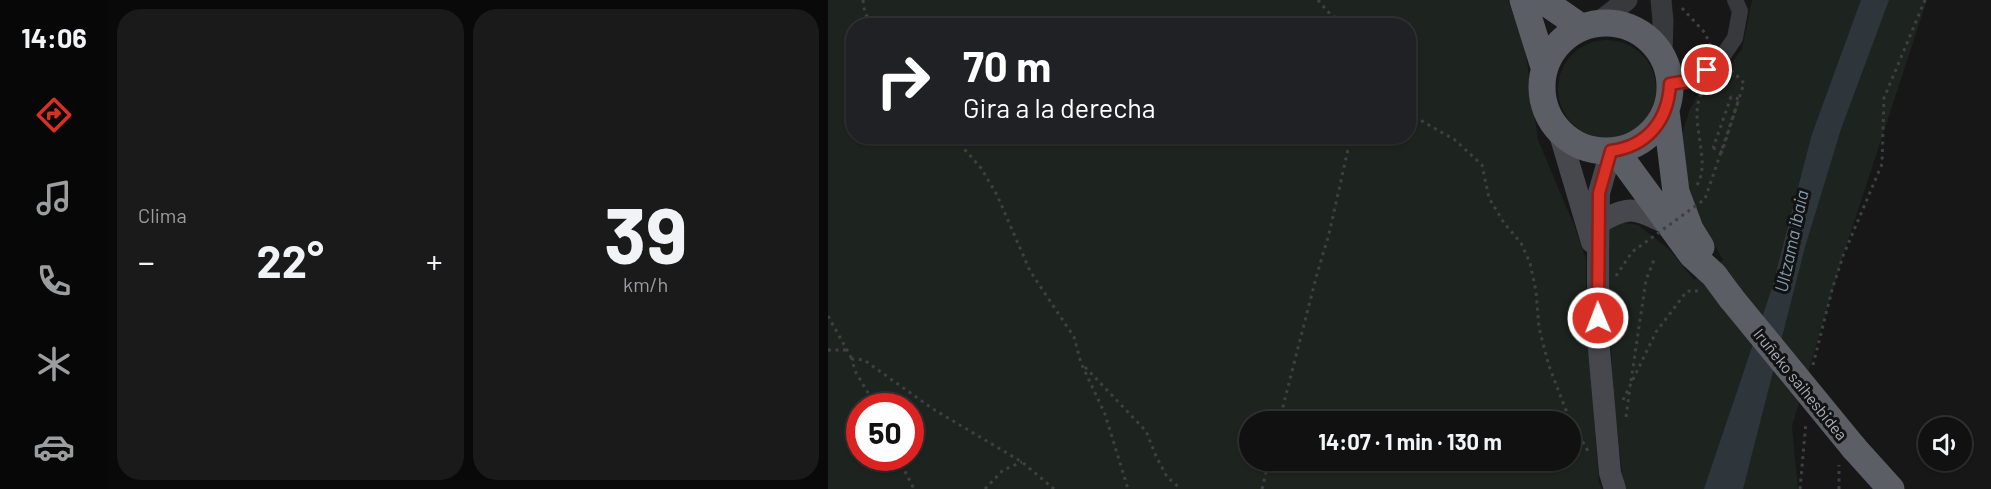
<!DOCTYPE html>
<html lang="es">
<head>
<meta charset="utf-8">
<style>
  :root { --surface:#111112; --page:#1a1a1b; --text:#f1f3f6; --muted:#9c9d9f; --line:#303132; --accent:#d93025 }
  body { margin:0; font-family:Barlow,sans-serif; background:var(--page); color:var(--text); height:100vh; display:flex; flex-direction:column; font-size:22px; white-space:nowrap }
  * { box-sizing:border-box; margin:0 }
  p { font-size:20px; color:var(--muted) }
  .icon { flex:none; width:33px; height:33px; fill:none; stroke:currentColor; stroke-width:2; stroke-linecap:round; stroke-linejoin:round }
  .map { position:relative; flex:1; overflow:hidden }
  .panel { display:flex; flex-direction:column; gap:9px; padding:9px; background:#09090a; width:720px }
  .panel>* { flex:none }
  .banner { position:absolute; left:18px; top:18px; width:570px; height:126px; border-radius:24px; box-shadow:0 2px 4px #0004,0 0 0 2px var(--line); background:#202124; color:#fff; overflow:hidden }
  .fabs { position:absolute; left:1090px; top:417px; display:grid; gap:12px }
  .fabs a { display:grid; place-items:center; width:54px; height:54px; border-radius:50%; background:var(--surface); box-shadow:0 2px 4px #0004,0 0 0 2px var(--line); font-size:30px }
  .speed { position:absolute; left:18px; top:393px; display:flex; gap:12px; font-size:30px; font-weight:700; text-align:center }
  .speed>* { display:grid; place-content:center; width:78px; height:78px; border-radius:50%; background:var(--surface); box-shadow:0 2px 4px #0004,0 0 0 2px var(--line); line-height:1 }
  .speed .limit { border:9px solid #d22; background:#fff; color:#111 }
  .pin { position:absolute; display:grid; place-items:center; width:51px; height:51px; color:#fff; margin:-26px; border:3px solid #fff; border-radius:50%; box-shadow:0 2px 6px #0007 }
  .me { position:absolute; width:66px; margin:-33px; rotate:359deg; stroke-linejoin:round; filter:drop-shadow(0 0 4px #0008) }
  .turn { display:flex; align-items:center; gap:21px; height:126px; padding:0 18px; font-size:27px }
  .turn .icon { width:78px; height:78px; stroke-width:2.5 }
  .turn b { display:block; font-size:42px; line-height:51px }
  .big { font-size:45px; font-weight:700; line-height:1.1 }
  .panel .tile { flex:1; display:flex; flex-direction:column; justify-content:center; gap:9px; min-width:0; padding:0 21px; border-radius:24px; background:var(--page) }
  .panel .dial { align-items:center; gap:0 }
  .dial b { font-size:78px; line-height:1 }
  .heat { display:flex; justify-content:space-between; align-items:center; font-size:33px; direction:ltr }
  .panel .tiles { flex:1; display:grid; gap:9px; grid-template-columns:repeat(2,1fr) }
  .trip { position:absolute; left:411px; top:411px; width:342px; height:60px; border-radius:30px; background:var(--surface); box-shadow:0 2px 4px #0004,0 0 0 2px var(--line); font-weight:700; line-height:60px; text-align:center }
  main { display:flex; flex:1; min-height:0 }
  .tab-bar { display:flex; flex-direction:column; width:108px; justify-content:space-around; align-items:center; background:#070707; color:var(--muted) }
  .tab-bar .icon { width:42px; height:42px }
  .tab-bar .on { color:var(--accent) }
  .tab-bar b { font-size:27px; color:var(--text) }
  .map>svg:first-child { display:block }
  .green { fill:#1d231e; fill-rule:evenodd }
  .water { fill:#2e363c }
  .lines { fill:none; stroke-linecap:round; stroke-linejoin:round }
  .path { stroke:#3e4044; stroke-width:3; stroke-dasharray:3 4.5; stroke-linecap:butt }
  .minor { stroke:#38393d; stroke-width:16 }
  .tertiary { stroke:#38393d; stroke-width:21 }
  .secondary { stroke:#46484d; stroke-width:22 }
  .trunk { stroke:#5c5e65; stroke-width:27 }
  .path-bridge { stroke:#3e4044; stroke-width:3; stroke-dasharray:3 4.5; stroke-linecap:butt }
  .trunk-bridge { stroke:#5c5e65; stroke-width:27 }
  .route-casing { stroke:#8d1f18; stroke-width:15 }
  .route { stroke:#d93025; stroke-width:10 }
  .labels { text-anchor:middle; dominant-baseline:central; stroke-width:6; stroke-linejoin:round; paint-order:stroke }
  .street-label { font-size:16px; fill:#aaaeb7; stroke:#121213 }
  .water-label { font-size:18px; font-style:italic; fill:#839db0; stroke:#121213 }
</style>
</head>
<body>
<main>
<nav class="tab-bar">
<b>14:06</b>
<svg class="icon on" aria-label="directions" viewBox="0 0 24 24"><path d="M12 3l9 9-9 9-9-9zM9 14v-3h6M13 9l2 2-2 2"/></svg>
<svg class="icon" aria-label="music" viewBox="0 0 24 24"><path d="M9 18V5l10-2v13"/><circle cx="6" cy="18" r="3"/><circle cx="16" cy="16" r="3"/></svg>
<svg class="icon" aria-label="phone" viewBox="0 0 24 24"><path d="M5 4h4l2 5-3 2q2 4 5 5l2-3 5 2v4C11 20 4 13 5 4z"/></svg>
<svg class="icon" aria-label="climate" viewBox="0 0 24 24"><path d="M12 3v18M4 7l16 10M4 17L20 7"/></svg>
<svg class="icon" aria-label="car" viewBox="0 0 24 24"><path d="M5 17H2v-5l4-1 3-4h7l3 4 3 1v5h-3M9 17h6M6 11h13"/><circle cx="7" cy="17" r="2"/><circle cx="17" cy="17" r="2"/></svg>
</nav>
<section class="panel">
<div class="tiles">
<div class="tile"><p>Clima</p>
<div class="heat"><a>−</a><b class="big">22°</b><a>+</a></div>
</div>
<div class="tile dial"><b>39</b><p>km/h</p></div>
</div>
</section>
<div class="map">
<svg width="1163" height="489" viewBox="0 0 1163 489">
  <rect width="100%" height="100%" fill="#171718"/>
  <path class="green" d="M0,0H680L697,47L710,140L746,225L758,259V305L771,483L774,489H0ZM26,26H580V136H26ZM32,406H82V458H32ZM422,422H742V460H422Z
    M924,0H1099L1015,256L964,426L970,489H796L785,394L778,231L791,222L810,225L841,249L866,280L895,260L856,189L851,145L861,111L874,87L903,64L914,49Z
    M730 89a49 49 0 1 1 98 0a49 49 0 1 1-98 0Z"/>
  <path class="water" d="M1033,0H1061L1013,129L977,247L915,489H876L944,288L984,134Z"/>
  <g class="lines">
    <path class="path" d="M35,0L37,14L48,26
      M490,0L499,11L518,26
      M854,8L877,33L882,45
      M580,113L627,140L654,165L661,198L676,223L693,243L702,263L708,291L711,328L721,366L741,418L760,451
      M130,136L137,150L153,168L169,195L202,271L246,337L253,363L277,414L300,489
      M885,148L894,152L916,83L904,71
      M869,185C884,160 860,121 873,94
      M0,316L24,359
      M0,350H19
      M985,365L1004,290L1015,256L1054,164L1056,98L1097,0
      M257,367L318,431L328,456L339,477L353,489
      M803,381L818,280L826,260
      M795,400L828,332L859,291H870
      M48,406L27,371L24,359L36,360L105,409L194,462L226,489
      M798,417L802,387
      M451,422L489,274L501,234L523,136
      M70,458L86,489
      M157,489L175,470L194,462
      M434,489L441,460
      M972,489L978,422
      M1011,489V465"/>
    <path class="minor" d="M842,84L866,80L892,60L907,38L912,11L907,0"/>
    <path class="tertiary" d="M833,0L835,21L834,54
      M771,22L799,0"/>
    <path class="secondary" d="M731,131L764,242
      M783,151L771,193L770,258V338L782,473L787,489
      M771,223C803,203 809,210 840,224"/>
    <path class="trunk" d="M695,0L716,67
      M714,0L753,27
      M714 87a64 64 0 1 1 128 0a64 64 0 1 1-128 0Z
      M838,111L848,192L862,229L873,247
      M788,151L864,255L886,275L903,298
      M1026,448L1063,489"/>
    <path class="path-bridge" d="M788,276L804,252L877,199L911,99L903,97L885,148"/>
    <path class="trunk-bridge" d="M903,298L1026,448"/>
  </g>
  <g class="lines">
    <defs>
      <path id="route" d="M770,318L771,193L783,151C820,146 840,120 842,84L866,80L879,70"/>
    </defs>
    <use href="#route" class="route-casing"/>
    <use href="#route" class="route"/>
  </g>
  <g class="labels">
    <g class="street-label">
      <text transform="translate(973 384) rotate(51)">Iruñeko saihesbidea</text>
    </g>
    <g class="water-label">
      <text transform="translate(963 241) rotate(-78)">Ultzama ibaia</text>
    </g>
  </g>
</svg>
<div class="fabs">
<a><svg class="icon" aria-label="sound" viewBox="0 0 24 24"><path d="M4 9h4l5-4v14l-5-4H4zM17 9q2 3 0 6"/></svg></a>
</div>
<div class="speed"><div class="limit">50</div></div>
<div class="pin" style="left:879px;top:70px;background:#d93025"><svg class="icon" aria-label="arrive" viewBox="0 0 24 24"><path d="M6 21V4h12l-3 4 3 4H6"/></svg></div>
<svg class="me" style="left:770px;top:318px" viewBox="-20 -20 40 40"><circle r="17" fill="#d93025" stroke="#fff" stroke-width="3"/><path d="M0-11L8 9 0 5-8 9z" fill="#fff"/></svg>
<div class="trip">14:07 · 1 min · 130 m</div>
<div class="banner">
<div class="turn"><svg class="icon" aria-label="right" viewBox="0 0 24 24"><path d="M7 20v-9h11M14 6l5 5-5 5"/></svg><div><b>70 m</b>Gira a la derecha</div></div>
</div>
</div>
</main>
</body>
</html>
